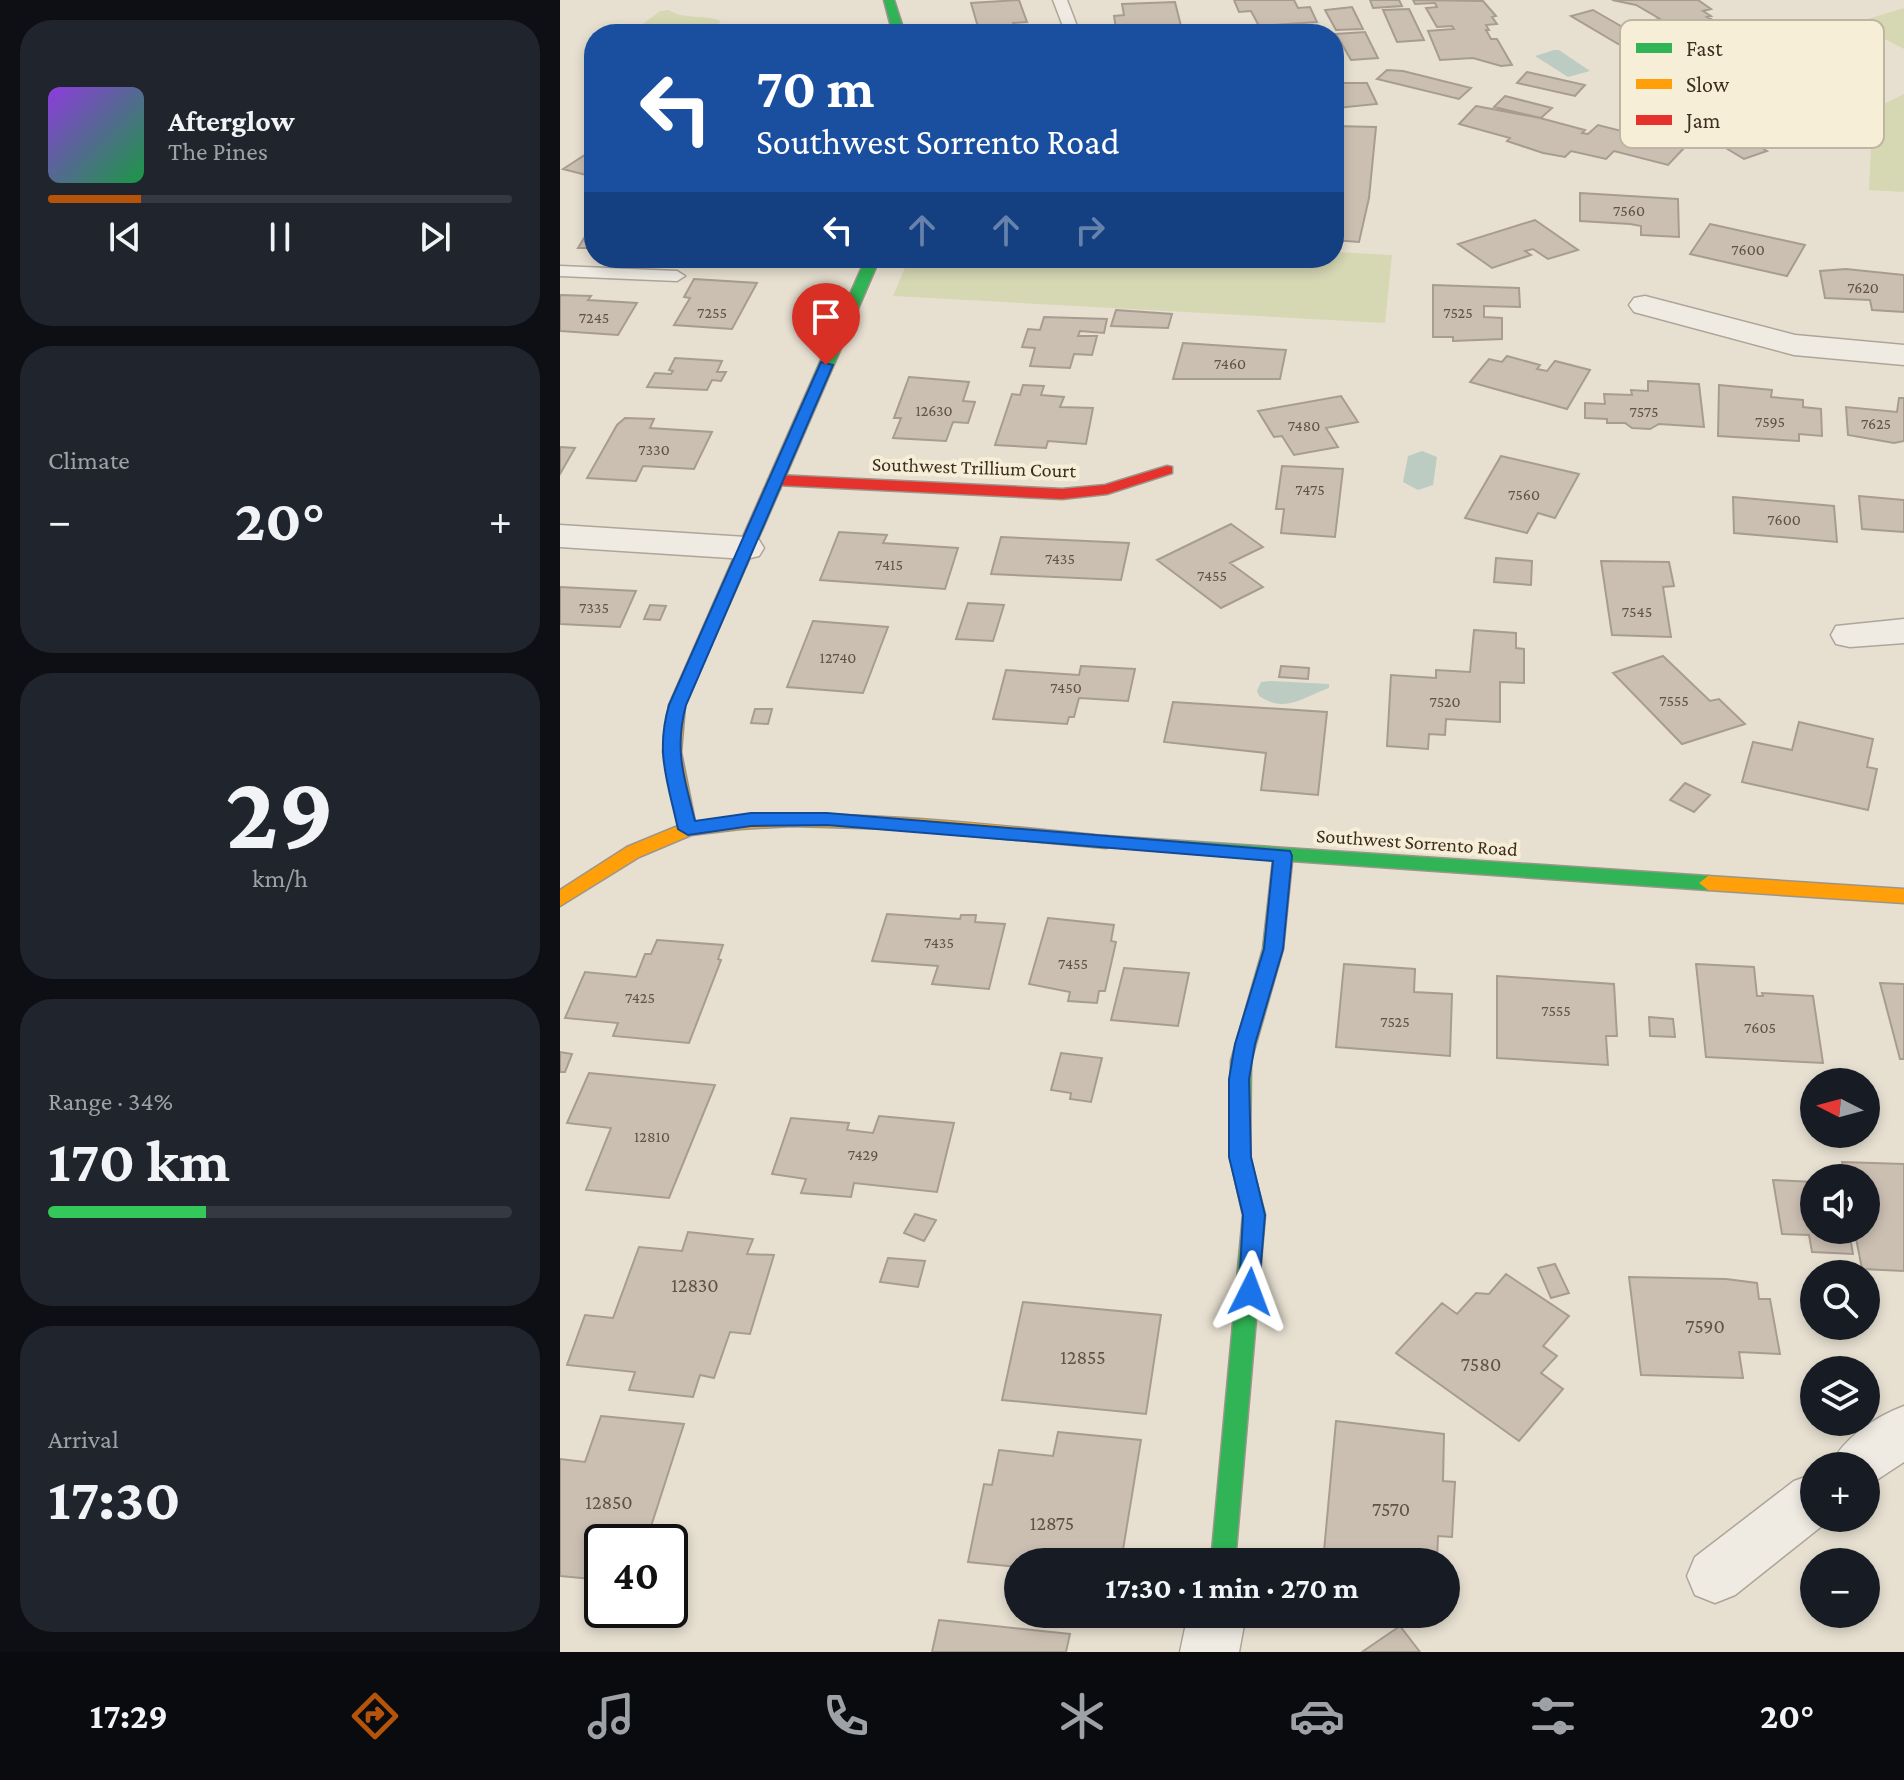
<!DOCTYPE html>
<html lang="en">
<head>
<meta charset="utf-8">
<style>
  :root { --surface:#171b24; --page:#20242c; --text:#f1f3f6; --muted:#9ea1a6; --line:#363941; --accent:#b45309 }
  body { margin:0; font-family:"Crimson Pro",serif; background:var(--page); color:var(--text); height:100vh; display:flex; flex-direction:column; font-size:30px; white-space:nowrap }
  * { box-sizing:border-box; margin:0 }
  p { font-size:26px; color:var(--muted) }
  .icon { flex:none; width:44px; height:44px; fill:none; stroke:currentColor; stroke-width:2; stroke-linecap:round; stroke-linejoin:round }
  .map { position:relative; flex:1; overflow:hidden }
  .details { display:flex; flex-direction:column; gap:20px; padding:20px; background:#0d0f14; width:560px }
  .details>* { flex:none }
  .banner { position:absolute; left:24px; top:24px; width:760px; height:244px; border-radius:32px; box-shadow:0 4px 12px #0003; background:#1a4fa0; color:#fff; overflow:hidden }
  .needle { width:52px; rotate:276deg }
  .buttons { position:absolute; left:1240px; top:1068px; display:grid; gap:16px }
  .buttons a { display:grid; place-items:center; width:80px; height:80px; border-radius:50%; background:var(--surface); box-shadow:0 4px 12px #0003; font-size:40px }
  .speed { position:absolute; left:24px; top:1524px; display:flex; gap:16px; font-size:40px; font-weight:700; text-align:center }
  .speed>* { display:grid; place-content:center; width:104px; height:104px; border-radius:50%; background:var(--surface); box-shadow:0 4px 12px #0003; line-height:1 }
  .speed .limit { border:4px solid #111; border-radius:12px; background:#fff; color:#111 }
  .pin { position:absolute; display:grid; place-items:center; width:68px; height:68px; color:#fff; margin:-82px -34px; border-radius:50% 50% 50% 0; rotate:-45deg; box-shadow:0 0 8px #0007 }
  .pin .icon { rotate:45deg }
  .me { position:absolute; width:88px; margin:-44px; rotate:3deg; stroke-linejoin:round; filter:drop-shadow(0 0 6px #0008) }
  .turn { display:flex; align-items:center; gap:28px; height:168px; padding:0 40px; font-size:36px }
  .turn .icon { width:104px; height:104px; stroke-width:2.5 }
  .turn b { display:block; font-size:56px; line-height:68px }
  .lanes { display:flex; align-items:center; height:76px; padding:0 40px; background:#0003; justify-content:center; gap:40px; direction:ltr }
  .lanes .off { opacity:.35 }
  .big { font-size:60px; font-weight:700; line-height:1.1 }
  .details .card { flex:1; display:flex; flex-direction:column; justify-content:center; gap:12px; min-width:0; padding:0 28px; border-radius:32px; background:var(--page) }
  .details .dial { align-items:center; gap:0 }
  .dial b { font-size:104px; line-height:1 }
  .song { display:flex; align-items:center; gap:24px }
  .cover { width:96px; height:96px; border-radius:12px; background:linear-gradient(135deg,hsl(270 70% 55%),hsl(140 70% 35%)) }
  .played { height:8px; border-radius:4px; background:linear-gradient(90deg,var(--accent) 20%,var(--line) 20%) }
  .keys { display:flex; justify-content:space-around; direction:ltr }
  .heat { display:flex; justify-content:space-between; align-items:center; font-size:44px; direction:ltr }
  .charge { height:12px; border-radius:6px; background:linear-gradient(90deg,#34c759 34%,var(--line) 0) }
  .trip { position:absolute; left:444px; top:1548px; width:456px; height:80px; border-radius:40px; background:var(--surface); box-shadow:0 4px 12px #0003; font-weight:700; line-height:80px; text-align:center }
  .dock { display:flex; height:128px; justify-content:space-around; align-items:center; background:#090b0e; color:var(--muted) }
  .dock .icon { width:56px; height:56px }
  .dock .on { color:var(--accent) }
  .dock b { font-size:36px; color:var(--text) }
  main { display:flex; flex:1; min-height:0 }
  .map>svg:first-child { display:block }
  .green { fill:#d6d7b3 }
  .water { fill:#bcccc2 }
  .building { fill:#cbbfb2; stroke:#a89c90; stroke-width:2 }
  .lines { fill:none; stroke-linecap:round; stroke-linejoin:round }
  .lane-casing { stroke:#ada599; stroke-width:3 }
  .street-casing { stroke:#ada599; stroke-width:3 }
  .fast-casing { stroke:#9c958a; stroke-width:3 }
  .slow-casing { stroke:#9c958a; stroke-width:3 }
  .jam-casing { stroke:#9c958a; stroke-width:3 }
  .lane { fill:#efebe3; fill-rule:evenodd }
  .street { fill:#efebe3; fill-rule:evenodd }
  .fast { fill:#30b455; fill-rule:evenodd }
  .slow { fill:#ff9f0a; fill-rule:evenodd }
  .jam { fill:#e5322d; fill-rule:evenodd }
  .route { fill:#1a73e8; stroke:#114b97; stroke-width:2 }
  .labels { text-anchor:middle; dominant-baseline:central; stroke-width:8; stroke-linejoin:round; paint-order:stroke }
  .number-label { font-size:16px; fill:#605244 }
  .street-label { font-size:20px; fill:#3d2e20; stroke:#f7eed8 }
  .near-number-label { font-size:20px; fill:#605244 }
  .key { fill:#f7eed8; stroke:#bfb4a1; stroke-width:2 }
  .key-label { font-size:22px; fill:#3d2e20 }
</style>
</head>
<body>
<main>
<section class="details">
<div class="card">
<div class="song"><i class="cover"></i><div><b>Afterglow</b><p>The Pines</p></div></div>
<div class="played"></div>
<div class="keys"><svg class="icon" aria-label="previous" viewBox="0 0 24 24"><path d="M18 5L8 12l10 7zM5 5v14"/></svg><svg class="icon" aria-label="pause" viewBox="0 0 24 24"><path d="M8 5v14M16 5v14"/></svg><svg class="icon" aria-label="next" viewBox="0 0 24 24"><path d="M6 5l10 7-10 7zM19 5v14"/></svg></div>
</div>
<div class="card"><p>Climate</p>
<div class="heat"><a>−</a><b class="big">20°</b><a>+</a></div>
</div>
<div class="card dial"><b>29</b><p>km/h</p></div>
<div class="card"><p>Range · 34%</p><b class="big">170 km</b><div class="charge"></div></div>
<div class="card"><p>Arrival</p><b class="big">17:30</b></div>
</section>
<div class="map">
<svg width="1344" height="1652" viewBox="0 0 1344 1652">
  <rect width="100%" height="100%" fill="#e7e0d1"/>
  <path class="green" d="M1344,8V49L1294,23Z
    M109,10C124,20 145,14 161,21L151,34L75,30L100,11Z
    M1344,94V192L1309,190L1313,109Z
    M774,252L832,255L825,323L333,296L349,258H774Z"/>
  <path class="water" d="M994,50H999L1030,71L1008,77L975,56Z
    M862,451L877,457L873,485L858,490L843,482L848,456Z
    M711,681L769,684V688C743,697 726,714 699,696L697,691L701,682Z"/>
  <path class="building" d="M459,0L467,22L453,23L457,34H420L411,3Z
    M674,0H734L738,8L750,7L757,22L699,26L691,11L679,12Z
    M810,0H839L842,6L813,8Z
    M853,0L923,1L936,16L932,17L937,24L926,25L929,30H926L931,39H937L952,65L941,66L913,58L880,60L868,31L894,29L892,26L877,27L866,8L877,7L875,3L855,4Z
    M1052,0H1138L1151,9L1143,11L1151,16L1147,17L1164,26L1119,39L1097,26L1102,25L1094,20L1100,19L1076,5Z
    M615,2L621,26L556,29L554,16L564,15L562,4Z
    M792,7L803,29L776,30L765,10Z
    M849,9L864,40L837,42L823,10Z
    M1033,10L1092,44L1070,51L1011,16Z
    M805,32L818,58L791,60L776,34Z
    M827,70L843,71L911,88L899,99L817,79Z
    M967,72L1025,85L1015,96L957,83Z
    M774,83H807L817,104L777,108Z
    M945,96L992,108L981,118L934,107Z
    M916,106L980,118L1025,130L1022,133L1028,134L1038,125L1125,147L1108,165L1054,151L1046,159L1011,151L1005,157L983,153L947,141L950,138L899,124Z
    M1149,117L1207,151L1184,159L1126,124Z
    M774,126L816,127L809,198L799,242L774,240Z
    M34,149V174L30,176L3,169Z
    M1020,193L1118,199L1119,237L1081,235V226L1070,224L1020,221Z
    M975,220L1018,250L988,259L973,249L965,251L971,255L932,268L898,244Z
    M34,222V248H18Z
    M1150,224L1245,245L1227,276L1130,254Z
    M156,258H221L219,265L154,264Z
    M1286,269L1344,275V312L1312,310L1310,300L1265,298L1260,271Z
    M134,279L197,283L172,329L114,325L130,298L124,297Z
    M873,285L959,288L960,307L924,306V317L942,318V339L893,341V337H873Z
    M0,295L31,296L28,300L77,303L58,335L0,331Z
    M556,310L612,314L608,328L551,326Z
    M484,317L547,319L544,333L520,331L518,336H537L532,355L514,354L510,368L470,366L475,348L462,347L468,329L480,330Z
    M623,343L726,350L720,379H613Z
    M947,356L980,365L977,369L987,371L995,361L1030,370L1007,409L910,382L929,359L942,362Z
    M115,358L162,361L157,372H166L161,381L152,380L147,390L87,387L95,373L111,374L113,371L109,370Z
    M349,377L409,382L403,401L415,402L408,423L393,422L386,441L333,438L341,418H334Z
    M1088,381L1139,384L1144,427L1099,424L1090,429L1072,428L1065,423H1047V419L1025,418V403L1045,404L1044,394L1072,395L1071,390L1088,391Z
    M463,385L484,386L481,395L504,397L500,407L533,408L526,444L488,441L486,448L435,445L452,394L460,395Z
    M1159,385L1212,390L1211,397L1243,400V407L1261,409L1262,436L1239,434V441L1158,436Z
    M781,396L798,422L766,428L778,447L734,455L722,436L714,437L698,411Z
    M1339,398H1344V441L1334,443L1288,435L1286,407L1337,412Z
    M65,418L94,419L90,428L152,432L134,469L83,466L76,481L27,478L57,425Z
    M0,447L15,448L0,474Z
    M941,456L1019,474L995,518L978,513L967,533L905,518Z
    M722,466L783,469L775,537L721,533L724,509H716Z
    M1299,496L1344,500V532L1302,529Z
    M1173,497L1274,506L1277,542L1174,533Z
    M671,524L703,547L670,563L703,587L661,608L597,560Z
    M279,532L327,535L323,543L398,548L385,589L260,580Z
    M441,537L569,543L561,580L431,574Z
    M936,558L972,561L971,585L934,582Z
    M1041,561L1109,562L1114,586L1103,587L1111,637L1052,635Z
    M0,587L76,591L60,627L0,624Z
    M408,603L444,605L433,641L396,639Z
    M90,605L106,606L100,620L84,619Z
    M253,621L328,627L303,693L227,687Z
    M914,630L956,633V648L964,649V683L940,682V722L886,719L885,735L869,734L868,749L827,746L831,675L876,678V670L910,672Z
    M1103,656L1150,701L1159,699L1185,724L1122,744L1053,673Z
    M521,666L575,669L568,701L519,698L514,717H509L507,724L433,719L446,670L519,675Z
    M721,666L749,668L748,679L719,677Z
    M613,702L767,712L758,795L701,790L706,753L604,742Z
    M195,709H212L208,724L191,723Z
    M1239,722L1313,739L1307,767L1317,769L1308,810L1182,782L1193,742L1232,750Z
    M1125,783L1150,795L1134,812L1110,800Z
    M327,914L400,919L401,915H416L415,922L445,924L429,989L372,984L378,966L312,961Z
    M488,918L554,925L551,941L556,942L545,991H539L537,1003L508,1001L510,992L469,984Z
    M97,940L163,945L158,959L161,960L129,1043L53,1036L58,1023L5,1018L25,972L76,977L85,954H91Z
    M784,964L855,969L854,992L892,994L890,1056L776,1047Z
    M1136,964L1194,967L1197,996H1203L1202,993L1253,996L1263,1063L1146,1057Z
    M564,968L629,973L618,1026L551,1020Z
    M937,976L1054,984L1057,1036H1046L1048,1065L937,1058Z
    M1320,983L1344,984V1059H1340Z
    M1089,1017L1113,1019L1115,1037L1090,1036Z
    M0,1052L12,1054L5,1072H0Z
    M501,1053L542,1058L531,1102L510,1099L511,1093L491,1090Z
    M29,1073L155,1085L109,1198L26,1190L51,1128L7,1123Z
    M319,1116L394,1123L377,1192L294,1183L291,1197L241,1193L246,1179L212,1174L231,1118L289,1123L287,1130L313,1133Z
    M1282,1162L1344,1164V1271L1302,1269L1296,1238L1290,1237L1293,1254L1252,1252L1249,1235L1222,1234L1213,1180L1254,1182V1230H1306V1178H1285Z
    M355,1214L376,1220L364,1241L344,1233Z
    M128,1232L193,1239L187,1254L214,1255L190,1334L170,1332L154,1378L140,1375L133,1397L69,1390L75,1372L7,1365L25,1315L53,1318L79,1247L122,1251Z
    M328,1258L365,1261L358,1287L320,1282Z
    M995,1264L1009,1293L991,1298L978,1268Z
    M946,1274L1009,1316L983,1346L997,1356L981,1373L1003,1389L959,1441L836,1353L882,1303L897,1314L916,1293L929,1294Z
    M1069,1277L1166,1279L1197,1283L1199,1299H1210L1220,1354L1179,1352L1183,1378L1081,1375Z
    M463,1302L601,1315L586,1414L442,1400Z
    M41,1416L124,1424L86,1542H42V1580L0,1576V1459L25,1462Z
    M776,1421L884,1434L883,1481L895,1482L892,1537L878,1536L877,1562H763Z
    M498,1432L581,1440L561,1562H458V1567L408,1562L424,1484L432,1485L439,1450L493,1456Z
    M379,1620L510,1634L506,1652H372Z
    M840,1626L860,1652H802Z"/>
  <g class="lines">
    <defs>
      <path id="lane" d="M493,0H507L520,34H506Z
        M0,266L117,271L125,276L117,281L0,276Z"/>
      <path id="street" d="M1085,296L1235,335L1344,345V365L1234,355L1074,312L1069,305L1074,298Z
        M0,525L186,537L199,540L204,548L199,556L186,559L0,547Z
        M1344,619V643L1290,647L1276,644L1271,635L1276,626Z
        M1344,1406V1462L1306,1487V1466H1270C1283,1438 1315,1417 1344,1406Z
        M1254,1474V1518H1272L1175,1595L1155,1603L1135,1595L1127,1576L1135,1557L1234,1481Z
        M628,1614H686L679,1652H620Z"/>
      <path id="fast" d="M324,0H334L345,34H333Z
        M306,258H320L220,489L212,494L207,492L204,489Z
        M546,836L1148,876L1157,883L1148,890L732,861L723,949L691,1061L690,1157L705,1215L675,1562H651L683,1215L670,1157L671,1061L703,949L713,860L540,846L537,842L540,838Z"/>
      <path id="slow" d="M212,484L220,489L125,705L121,752L135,822C273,805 409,823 546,836L552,838L555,842L552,846L546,848L337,829L232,826L180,829L131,835L79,857L0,906V890L67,847L118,826L103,752L109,705L204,489Z
        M1148,876L1344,889V903L1148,890L1139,883Z"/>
      <path id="jam" d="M607,466L612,467V473L547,494L502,499L216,485L208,480L216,475L502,489L545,485Z"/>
    </defs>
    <use href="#lane" class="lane-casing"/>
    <use href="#street" class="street-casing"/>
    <use href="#fast" class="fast-casing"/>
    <use href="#slow" class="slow-casing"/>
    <use href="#jam" class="jam-casing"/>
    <use href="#lane" class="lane"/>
    <use href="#street" class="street"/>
    <use href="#fast" class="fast"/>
    <use href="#slow" class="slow"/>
    <use href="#jam" class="jam"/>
  </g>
  <path class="route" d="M261,362L273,365L126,705C114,750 124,777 135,821L191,813H267L730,851L732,856L723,949L695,1044L689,1079L691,1157L705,1215L698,1298H682L679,1292L683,1215L669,1157V1079L675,1044L704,949L713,861L267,825L191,826L128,835L118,829C108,783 95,752 109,705Z"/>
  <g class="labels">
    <g class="number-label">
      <text x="1069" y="210">7560</text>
      <text x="1188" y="249">7600</text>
      <text x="1303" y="287">7620</text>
      <text x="152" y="312">7255</text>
      <text x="898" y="312">7525</text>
      <text x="34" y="317">7245</text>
      <text x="670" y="363">7460</text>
      <text x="374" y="410">12630</text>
      <text x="1084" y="411">7575</text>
      <text x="1210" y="421">7595</text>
      <text x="1316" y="423">7625</text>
      <text x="744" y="425">7480</text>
      <text x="94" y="449">7330</text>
      <text x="750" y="489">7475</text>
      <text x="964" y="494">7560</text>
      <text x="1224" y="519">7600</text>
      <text x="500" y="558">7435</text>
      <text x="329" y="564">7415</text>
      <text x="652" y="575">7455</text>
      <text x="34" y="607">7335</text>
      <text x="1077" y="611">7545</text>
      <text x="278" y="657">12740</text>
      <text x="506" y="687">7450</text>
      <text x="1114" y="700">7555</text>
      <text x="885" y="701">7520</text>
      <text x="379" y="942">7435</text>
      <text x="513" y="963">7455</text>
      <text x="80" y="997">7425</text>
      <text x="996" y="1010">7555</text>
      <text x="835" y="1021">7525</text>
      <text x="1200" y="1027">7605</text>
      <text x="92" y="1136">12810</text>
      <text x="303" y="1154">7429</text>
    </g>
    <g class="street-label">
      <text transform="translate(414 467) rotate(2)">Southwest Trillium Court</text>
      <text transform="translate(857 842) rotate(4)">Southwest Sorrento Road</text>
    </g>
    <g class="near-number-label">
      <text x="135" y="1285">12830</text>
      <text x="1145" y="1326">7590</text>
      <text x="523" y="1357">12855</text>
      <text x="921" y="1364">7580</text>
      <text x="49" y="1502">12850</text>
      <text x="831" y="1509">7570</text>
      <text x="492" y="1523">12875</text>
    </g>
  </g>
  <rect x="1060" y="20" width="264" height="128" rx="12" class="key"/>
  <rect x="1076" y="43" width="36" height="10" fill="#30b455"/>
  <rect x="1076" y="79" width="36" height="10" fill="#ff9f0a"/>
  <rect x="1076" y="115" width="36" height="10" fill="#e5322d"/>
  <g class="key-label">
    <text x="1126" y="56">Fast</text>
    <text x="1126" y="92">Slow</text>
    <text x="1126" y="128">Jam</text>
  </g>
</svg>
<div class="buttons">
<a><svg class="needle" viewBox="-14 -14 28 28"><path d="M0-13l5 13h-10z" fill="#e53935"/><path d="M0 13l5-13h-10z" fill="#9ea1a6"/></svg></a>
<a><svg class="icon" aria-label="sound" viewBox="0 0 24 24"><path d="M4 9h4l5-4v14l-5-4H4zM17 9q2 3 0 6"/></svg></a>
<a><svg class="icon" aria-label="search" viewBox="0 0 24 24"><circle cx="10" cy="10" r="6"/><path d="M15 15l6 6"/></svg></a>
<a><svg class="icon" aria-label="layers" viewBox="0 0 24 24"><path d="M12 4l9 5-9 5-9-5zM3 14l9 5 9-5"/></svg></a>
<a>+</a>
<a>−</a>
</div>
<div class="speed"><div class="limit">40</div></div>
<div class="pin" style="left:266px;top:365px;background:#d93025"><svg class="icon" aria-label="arrive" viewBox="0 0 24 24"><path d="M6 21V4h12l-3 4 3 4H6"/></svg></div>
<svg class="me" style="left:690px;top:1292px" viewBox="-20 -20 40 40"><path d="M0-17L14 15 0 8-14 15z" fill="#1a73e8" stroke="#fff" stroke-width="4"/></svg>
<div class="trip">17:30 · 1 min · 270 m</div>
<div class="banner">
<div class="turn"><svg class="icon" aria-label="left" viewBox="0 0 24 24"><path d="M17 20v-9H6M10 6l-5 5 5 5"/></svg><div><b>70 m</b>Southwest Sorrento Road</div></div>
<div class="lanes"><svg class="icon" aria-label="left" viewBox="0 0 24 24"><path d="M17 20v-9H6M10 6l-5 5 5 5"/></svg><svg class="icon off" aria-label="ahead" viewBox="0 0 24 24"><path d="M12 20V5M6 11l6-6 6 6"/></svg><svg class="icon off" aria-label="ahead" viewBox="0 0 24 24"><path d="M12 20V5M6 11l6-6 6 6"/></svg><svg class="icon off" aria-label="right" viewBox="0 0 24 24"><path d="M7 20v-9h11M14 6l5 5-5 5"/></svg></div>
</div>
</div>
</main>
<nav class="dock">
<b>17:29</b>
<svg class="icon on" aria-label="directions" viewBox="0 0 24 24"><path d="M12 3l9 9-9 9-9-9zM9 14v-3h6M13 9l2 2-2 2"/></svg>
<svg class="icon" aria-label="music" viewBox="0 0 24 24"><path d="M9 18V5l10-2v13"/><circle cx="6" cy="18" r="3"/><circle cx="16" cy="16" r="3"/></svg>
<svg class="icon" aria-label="phone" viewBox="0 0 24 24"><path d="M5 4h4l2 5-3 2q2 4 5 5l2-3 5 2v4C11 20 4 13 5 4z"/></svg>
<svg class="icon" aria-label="climate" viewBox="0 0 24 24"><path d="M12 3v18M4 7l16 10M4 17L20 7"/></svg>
<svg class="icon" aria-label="car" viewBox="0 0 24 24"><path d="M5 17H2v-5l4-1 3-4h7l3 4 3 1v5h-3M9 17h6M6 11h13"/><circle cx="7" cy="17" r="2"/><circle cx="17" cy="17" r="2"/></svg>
<svg class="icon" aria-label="filters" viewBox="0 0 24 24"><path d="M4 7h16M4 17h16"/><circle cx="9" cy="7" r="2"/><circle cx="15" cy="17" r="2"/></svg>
<b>20°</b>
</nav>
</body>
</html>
